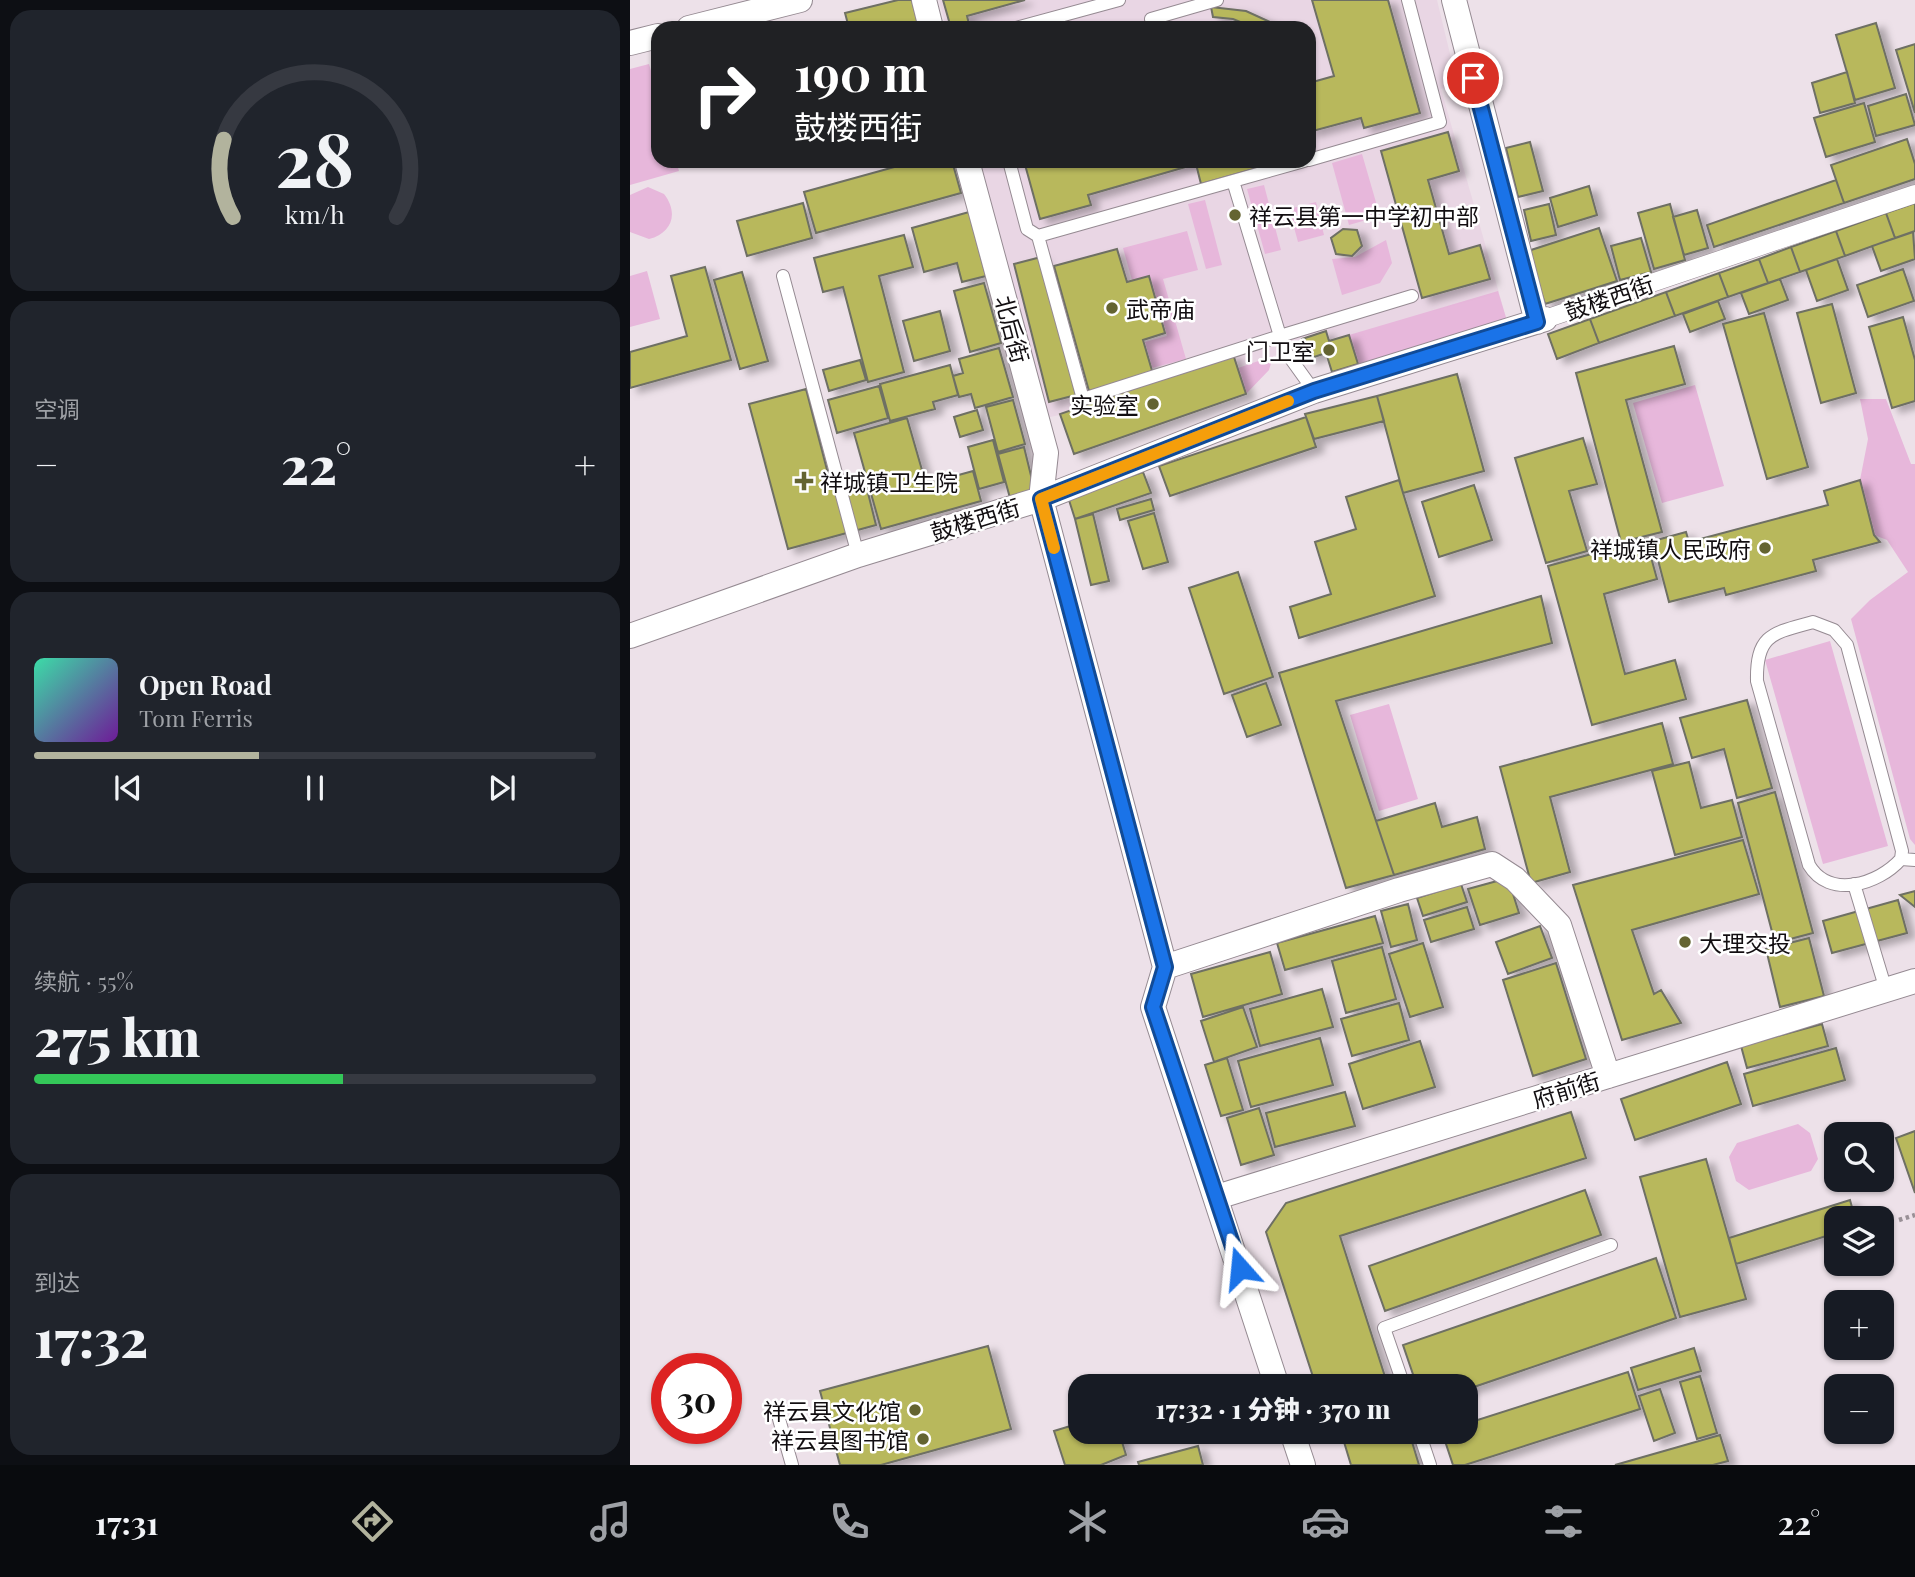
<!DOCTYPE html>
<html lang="zh">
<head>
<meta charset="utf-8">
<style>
  :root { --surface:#171b24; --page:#20242c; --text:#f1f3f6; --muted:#9ea1a6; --line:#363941; --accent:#b2b39d }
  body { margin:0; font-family:"Playfair Display","Noto Sans SC",serif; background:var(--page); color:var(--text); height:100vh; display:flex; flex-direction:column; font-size:26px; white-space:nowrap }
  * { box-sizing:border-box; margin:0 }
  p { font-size:23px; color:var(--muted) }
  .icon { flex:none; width:38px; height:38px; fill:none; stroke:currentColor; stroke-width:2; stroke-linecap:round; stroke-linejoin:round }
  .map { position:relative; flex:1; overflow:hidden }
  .drawer { display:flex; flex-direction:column; gap:10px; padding:10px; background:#0d0f14; width:630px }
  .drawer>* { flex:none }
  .banner { position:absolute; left:21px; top:21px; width:665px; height:147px; border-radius:21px; box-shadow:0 2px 5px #0004; background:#202124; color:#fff; overflow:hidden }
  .controls { position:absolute; left:1194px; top:1122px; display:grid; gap:14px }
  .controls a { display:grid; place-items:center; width:70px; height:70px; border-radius:14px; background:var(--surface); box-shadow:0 2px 5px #0004; font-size:35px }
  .speed { position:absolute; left:21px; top:1353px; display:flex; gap:14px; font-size:35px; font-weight:700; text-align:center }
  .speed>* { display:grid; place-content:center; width:91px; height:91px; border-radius:50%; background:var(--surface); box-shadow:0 2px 5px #0004; line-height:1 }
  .speed .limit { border:10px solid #d22; background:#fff; color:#111 }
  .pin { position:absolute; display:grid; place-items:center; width:60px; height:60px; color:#fff; margin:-30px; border:4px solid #fff; border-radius:50%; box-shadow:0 2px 7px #0007 }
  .me { position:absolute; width:77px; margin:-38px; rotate:342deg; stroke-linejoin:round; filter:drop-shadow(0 0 5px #0008) }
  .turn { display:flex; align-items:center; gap:24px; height:147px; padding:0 28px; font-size:32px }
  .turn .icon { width:91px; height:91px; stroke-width:2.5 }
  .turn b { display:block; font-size:49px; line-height:60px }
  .big { font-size:52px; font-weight:800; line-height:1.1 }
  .drawer .card { flex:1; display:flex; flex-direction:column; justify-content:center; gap:10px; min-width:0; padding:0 24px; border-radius:21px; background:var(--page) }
  .drawer .dial { align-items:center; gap:0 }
  .dial svg { height:182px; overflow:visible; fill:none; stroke:var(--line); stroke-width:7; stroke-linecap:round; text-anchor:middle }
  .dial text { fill:var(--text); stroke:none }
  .song { display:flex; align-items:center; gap:21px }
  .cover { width:84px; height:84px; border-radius:10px; background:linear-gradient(135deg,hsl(160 70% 55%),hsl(280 70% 35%)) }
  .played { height:7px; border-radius:4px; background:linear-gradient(90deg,var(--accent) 40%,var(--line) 40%) }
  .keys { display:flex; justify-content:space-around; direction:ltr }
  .heat { display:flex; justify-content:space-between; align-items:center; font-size:38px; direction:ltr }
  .charge { height:10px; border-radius:5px; background:linear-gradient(90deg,#34c759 55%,var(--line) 0) }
  .trip { position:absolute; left:438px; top:1374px; width:410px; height:70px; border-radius:21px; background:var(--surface); box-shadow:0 2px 5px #0004; font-weight:800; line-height:70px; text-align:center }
  .dock { display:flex; height:112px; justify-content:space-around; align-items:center; background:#090b0e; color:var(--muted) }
  .dock .icon { width:49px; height:49px }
  .dock .selected { color:var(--accent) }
  .dock b { font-size:32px; color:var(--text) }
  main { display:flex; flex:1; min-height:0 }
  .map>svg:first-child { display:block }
  .built { fill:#e9d6e4 }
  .green { fill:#e7b7db }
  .building { fill:#b8b85c; stroke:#6e6f64; stroke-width:2; filter:url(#shadow) }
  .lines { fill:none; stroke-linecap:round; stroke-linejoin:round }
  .service-casing { stroke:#958a92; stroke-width:14 }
  .pedestrian-casing { stroke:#958a92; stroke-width:19 }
  .minor-casing { stroke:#958a92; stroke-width:26 }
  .path { stroke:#999096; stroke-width:4.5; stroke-dasharray:3.5 3.5; stroke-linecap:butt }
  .service { stroke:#fff; stroke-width:12 }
  .pedestrian { stroke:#fff; stroke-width:18 }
  .minor { stroke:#fff; stroke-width:24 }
  .route-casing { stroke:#114b97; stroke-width:18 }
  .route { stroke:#1a73e8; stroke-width:12 }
  .slow { stroke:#f59e0b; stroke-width:12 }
  .poi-dot { fill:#646431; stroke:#fff; stroke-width:2.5 }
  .labels { text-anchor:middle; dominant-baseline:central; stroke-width:5; stroke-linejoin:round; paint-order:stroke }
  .poi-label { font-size:23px; fill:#120e11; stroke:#fff; text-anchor:end }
  .street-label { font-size:23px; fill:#120e11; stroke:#fff }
</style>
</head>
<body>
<main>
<section class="drawer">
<div class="card dial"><svg viewBox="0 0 100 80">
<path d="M14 69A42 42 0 1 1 86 69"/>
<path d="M14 69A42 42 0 0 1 10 35" stroke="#b2b39d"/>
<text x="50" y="56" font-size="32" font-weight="700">28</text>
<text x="50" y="72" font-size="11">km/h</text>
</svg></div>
<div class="card"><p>空调</p>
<div class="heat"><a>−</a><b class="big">22°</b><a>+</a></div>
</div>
<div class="card">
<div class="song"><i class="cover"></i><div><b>Open Road</b><p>Tom Ferris</p></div></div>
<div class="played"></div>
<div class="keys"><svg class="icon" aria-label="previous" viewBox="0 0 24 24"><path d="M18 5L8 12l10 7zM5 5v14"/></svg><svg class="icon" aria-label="pause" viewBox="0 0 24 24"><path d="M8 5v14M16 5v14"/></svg><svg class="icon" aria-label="next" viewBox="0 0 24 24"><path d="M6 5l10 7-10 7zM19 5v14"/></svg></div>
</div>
<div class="card"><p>续航 · 55%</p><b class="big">275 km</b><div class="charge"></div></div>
<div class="card"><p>到达</p><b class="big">17:32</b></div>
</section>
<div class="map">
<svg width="1285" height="1465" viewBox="0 0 1285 1465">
  <defs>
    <filter id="shadow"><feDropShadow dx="8" dy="4.5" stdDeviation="3.5" flood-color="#0004"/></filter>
  </defs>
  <rect width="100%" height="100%" fill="#ede1e9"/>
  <path class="built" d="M309,0H807L827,83L811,89L877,321L702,372L696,354L678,359L674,346L608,368L616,394L444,454L430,415L415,418L350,161H679V28H316Z"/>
  <path class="green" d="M19,64L28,95V161H46L49,171L0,185V69Z
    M732,154L750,216L719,225L702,163Z
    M634,185L651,250L635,254L617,189Z
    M18,187L34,194C49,213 42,233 19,239L0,232V195Z
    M575,200L592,265L576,269L558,204Z
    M686,202L694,235L668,242L659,209Z
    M557,231L568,270L533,279L556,359L522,368L515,342L537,336L520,276L502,280L493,248Z
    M756,240L762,263L750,283L712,295L702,259L725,257Z
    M17,271L30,319L0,327V276Z
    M868,291L877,321L728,364L719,335Z
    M643,356L639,370L616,394L608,368Z
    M1065,385L1094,486L1032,503L1003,403Z
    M1230,399H1256L1281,464H1285V845L1280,839L1221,619L1240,600L1278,572L1257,540L1244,535L1230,480L1238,439Z
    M1200,641L1258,846L1193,864L1135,660Z
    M759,704L788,799L749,811L720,715Z
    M1168,1124L1180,1133L1188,1159L1181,1171L1119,1190L1106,1181L1099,1157L1107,1143Z"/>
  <path class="building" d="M268,0H282L289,28H219L215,13Z
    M313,0H395L337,16L340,28H321Z
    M682,0H758L790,113L734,128L731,118L679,132V83L704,76Z
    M581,7L616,11L640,22L636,28H625L603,19L583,17Z
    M1246,23L1265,88L1225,100L1206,35Z
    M1285,44V113L1266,50Z
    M1217,72L1225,103L1190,113L1182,83Z
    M1276,94L1285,125L1246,136L1238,106Z
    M1234,103L1245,142L1196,157L1184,118Z
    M818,132L829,171L798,180L819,254L850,245L860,279L792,298L751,151Z
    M1277,139L1285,164V179L1214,203L1201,165Z
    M900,142L913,191L888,197L876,148Z
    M286,161H322L331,193L186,233L174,192Z
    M394,161H630L631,167L571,184L566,164L458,195L461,205L410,219Z
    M1206,180L1214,203L1084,247L1077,225Z
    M959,186L967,215L928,227L920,198Z
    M173,203L182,238L117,256L107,221Z
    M1285,203V231L1265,238L1256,213Z
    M919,204L926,235L901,241L894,210Z
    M1040,204L1055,260L1024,269L1008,213Z
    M1067,210L1078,248L1054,255L1043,217Z
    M339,212L356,276L332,282L327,263L294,272L282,228Z
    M1256,213L1265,238L1215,256L1206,231Z
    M969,228L987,281L915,304L898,251Z
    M713,229L727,230L732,246L722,256L706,254L701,238Z
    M1206,231L1215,256L1170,272L1161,247Z
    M1283,232L1285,259L1251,271L1242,246Z
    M274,235L283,267L249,276L274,372L238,382L213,287L193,292L184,258Z
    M1011,238L1021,272L990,280L981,246Z
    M1161,247L1170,272L1138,283L1129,259Z
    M487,249L497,282L519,276L535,333L513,340L523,374L459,391L424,266Z
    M411,257L446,395L419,402L384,264Z
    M1129,259L1138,283L1098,297L1089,273Z
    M1207,259L1218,290L1187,301L1176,270Z
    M75,267L101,360L0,388V352L57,336L41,276Z
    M1273,269L1284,301L1238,317L1227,285Z
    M112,272L138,361L110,369L84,280Z
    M1089,273L1098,297L1045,316L1036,292Z
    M1150,279L1158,300L1119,314L1111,293Z
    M354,283L371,343L340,352L324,291Z
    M1036,292L1045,316L969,343L960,319Z
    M1088,301L1095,319L1060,332L1053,314Z
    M1202,304L1226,393L1191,403L1167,313Z
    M310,311L320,351L284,361L273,321Z
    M1134,313L1178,467L1137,479L1093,324Z
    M1273,317L1285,360V401L1262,408L1239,327Z
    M960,319L969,343L927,359L918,334Z
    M696,331L699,341L719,335L728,364L702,372L696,353L678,359L672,339Z
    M1044,346L1055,384L996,400L1032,532L991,542L946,373Z
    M369,348L383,397L345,408L341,394L329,397L323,376L333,373L329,359Z
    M603,354L616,394L444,454L430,414Z
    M230,360L236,380L199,391L193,370Z
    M320,365L328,395L303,402L305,409L260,421L250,384Z
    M827,374L854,471L773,493L747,396Z
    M249,386L258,418L207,433L198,400Z
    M176,389L202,489L235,481L246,525L158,549L119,404Z
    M747,396L754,421L684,439L675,414Z
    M383,400L395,444L368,452L356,407Z
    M347,410L353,430L330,437L324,417Z
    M676,417L686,447L540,496L529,466Z
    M277,418L296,484L343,471L351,501L251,529L224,433Z
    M953,438L967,484L939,491L957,551L916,563L885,458Z
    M363,440L374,482L349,489L338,447Z
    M394,447L405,492L380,498L368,454Z
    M513,472L521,493L445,519L438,497Z
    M769,480L805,596L669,638L660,607L701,594L685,542L726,529L716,497Z
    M1230,480L1244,535L1250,542L1183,560L1186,571L1096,595L1094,588L1039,602L1023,541L1056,532L1059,542L1198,505L1194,491Z
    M844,485L862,540L809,557L792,502Z
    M521,499L524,510L490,520L487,509Z
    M524,513L538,562L513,569L498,521Z
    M463,514L479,581L461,585L445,519Z
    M1016,539L1027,579L974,594L995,674L1045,660L1056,699L962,725L918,566Z
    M608,572L643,677L594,694L559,588Z
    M911,596L922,643L706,701L764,875L716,888L649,673Z
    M636,683L651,725L617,737L602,695Z
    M1117,700L1142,788L1107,798L1094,749L1062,758L1050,718Z
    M1032,723L1043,764L920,797L940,872L901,883L870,767Z
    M1059,762L1071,808L1102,800L1112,837L1045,855L1022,771Z
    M1145,792L1183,933L1145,943L1108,803Z
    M805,803L812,827L847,817L855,849L764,875L746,821Z
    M1113,840L1129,894L1002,930L1024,994L1031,990L1051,1023L992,1040L943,885Z
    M878,878L889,913L850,925L838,889Z
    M831,884L837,902L793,916L787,898Z
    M1285,891V907L1270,895Z
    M1268,900L1277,933L1202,953L1193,921Z
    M778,904L787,940L761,947L751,911Z
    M837,907L844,929L801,942L794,920Z
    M745,916L753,943L655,970L647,943Z
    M910,926L922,958L878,974L866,942Z
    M1179,938L1194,996L1150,1007L1136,949Z
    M793,943L813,1007L780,1017L759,954Z
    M752,947L766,999L716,1013L702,961Z
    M640,952L652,994L573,1017L561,974Z
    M926,963L956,1059L903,1076L873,980Z
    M692,989L703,1027L630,1046L620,1009Z
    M769,1003L779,1040L722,1056L711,1019Z
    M613,1007L627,1047L584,1062L571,1021Z
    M1192,1024L1198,1046L1117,1068L1111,1046Z
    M690,1038L703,1085L621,1107L608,1061Z
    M790,1041L805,1087L733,1109L719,1064Z
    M1206,1048L1215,1080L1123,1106L1114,1074Z
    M597,1058L613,1110L591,1116L575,1065Z
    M1097,1062L1111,1104L1005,1140L991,1099Z
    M715,1092L725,1126L645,1147L636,1113Z
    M629,1108L644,1155L611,1165L597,1118Z
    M941,1112L956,1158L710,1236L758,1386H686L636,1232L656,1203Z
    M1285,1131V1193L1266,1138Z
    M1076,1159L1116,1299L1050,1317L1010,1177Z
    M955,1190L971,1235L755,1311L739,1266Z
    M1220,1200L1225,1218H1206V1233L1106,1264L1099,1238Z
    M1026,1258L1046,1318L835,1390V1386H787L773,1345Z
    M358,1346L381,1429L251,1465H210L190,1391Z
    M1064,1348L1071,1371L1008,1390L1001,1368Z
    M998,1372L1010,1409L835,1465H823L812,1432H835V1424Z
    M1070,1376L1087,1433L1067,1439L1050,1382Z
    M1030,1389L1045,1433L1024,1441L1009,1396Z
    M450,1423V1432H489L496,1455L471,1465H435L424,1431Z
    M711,1432H779L789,1465H721Z
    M1090,1435L1098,1461L1083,1465H985Z
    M568,1446L573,1465H509L508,1462Z"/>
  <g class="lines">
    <defs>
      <path id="service" d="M521,19L587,0
        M386,28L489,0
        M679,160L810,122L778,0
        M379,161L397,229L408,236L453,399L650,336L603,181L674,161
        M408,236L603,181
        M153,276L228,555
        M684,391L656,352L650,336L782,296
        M1183,622L1204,630L1217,645L1272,851L1271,859C1248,885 1199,899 1179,865L1127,681C1126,634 1143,633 1183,622Z
        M1271,859L1285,860
        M1224,884L1256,990
        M774,1386L754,1328L981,1245
        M149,1419L162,1465
        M789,1432L800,1465"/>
      <path id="pedestrian" d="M915,319L1285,194"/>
      <path id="minor" d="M294,0L301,28
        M824,0L907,322
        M59,28L170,0
        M0,43L28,36
        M337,161L416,453L411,499L535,967L523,1007L647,1386
        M0,636L228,555L411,499L684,391L915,319
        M535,967L769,890L862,864L885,879L929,925L978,1076
        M587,1197L1285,981
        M662,1432L673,1465"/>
    </defs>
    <use href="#service" class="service-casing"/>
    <use href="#pedestrian" class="pedestrian-casing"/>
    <use href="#minor" class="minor-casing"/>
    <path class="path" d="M1269,1220L1285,1215"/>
    <use href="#service" class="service"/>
    <use href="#pedestrian" class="pedestrian"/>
    <use href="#minor" class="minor"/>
  </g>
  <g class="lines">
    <defs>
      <path id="route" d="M610,1268L523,1007L535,967L411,499L684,391L907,322L843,78"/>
    </defs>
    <use href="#route" class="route-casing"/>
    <use href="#route" class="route"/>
    <path class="slow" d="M424,548L411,499L658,401"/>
  </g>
  <g class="poi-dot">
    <circle cx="605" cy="215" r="7"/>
    <circle cx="482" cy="308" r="7"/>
    <circle cx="699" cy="350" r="7"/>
    <circle cx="523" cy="404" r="7"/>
    <path d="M170.5 470.5h7v7h7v7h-7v7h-7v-7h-7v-7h7z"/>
    <circle cx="1135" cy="548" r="7"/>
    <circle cx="1055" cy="942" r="7"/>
    <circle cx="285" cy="1410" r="7"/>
    <circle cx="293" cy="1439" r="7"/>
  </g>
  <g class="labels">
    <g class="poi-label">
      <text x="619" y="215" text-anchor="start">祥云县第一中学初中部</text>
      <text x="496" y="308" text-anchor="start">武帝庙</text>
      <text x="685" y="350">门卫室</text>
      <text x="509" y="404">实验室</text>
      <text x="190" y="481" text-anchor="start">祥城镇卫生院</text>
      <text x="1121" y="548">祥城镇人民政府</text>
      <text x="1069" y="942" text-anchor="start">大理交投</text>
      <text x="271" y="1410">祥云县文化馆</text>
      <text x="279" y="1439">祥云县图书馆</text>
    </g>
    <g class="street-label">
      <text transform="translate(979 297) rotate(-19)">鼓楼西街</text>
      <text transform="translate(383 329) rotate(75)">北后街</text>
      <text transform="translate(345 519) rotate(-17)">鼓楼西街</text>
      <text transform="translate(936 1089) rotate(-17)">府前街</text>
    </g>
  </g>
</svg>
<div class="controls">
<a><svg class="icon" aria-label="search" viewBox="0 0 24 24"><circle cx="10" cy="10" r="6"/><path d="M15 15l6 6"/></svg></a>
<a><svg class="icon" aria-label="layers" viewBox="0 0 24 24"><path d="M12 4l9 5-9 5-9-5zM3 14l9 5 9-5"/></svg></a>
<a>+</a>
<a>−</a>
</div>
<div class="speed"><div class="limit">30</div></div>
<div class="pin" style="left:843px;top:78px;background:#d93025"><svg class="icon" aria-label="arrive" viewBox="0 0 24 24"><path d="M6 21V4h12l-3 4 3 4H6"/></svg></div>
<svg class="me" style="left:610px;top:1268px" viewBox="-20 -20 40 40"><path d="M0-17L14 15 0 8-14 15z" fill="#1a73e8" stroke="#fff" stroke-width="4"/></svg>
<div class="trip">17:32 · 1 分钟 · 370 m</div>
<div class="banner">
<div class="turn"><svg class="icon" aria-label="right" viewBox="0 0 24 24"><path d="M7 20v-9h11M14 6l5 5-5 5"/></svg><div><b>190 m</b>鼓楼西街</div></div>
</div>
</div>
</main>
<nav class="dock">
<b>17:31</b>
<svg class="icon selected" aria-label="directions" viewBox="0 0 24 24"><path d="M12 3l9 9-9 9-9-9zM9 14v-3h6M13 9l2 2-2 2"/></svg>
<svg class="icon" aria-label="music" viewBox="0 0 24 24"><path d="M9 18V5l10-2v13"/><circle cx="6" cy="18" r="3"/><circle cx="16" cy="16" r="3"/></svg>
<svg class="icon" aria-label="phone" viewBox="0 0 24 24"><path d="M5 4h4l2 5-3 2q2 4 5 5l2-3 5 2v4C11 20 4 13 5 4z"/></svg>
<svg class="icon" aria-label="climate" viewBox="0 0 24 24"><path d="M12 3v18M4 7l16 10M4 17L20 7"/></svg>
<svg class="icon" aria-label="car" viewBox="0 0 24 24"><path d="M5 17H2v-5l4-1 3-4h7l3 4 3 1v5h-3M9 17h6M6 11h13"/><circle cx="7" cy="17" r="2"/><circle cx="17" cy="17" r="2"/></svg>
<svg class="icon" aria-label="filters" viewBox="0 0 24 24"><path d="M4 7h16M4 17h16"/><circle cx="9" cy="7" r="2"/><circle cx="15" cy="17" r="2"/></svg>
<b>22°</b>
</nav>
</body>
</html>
